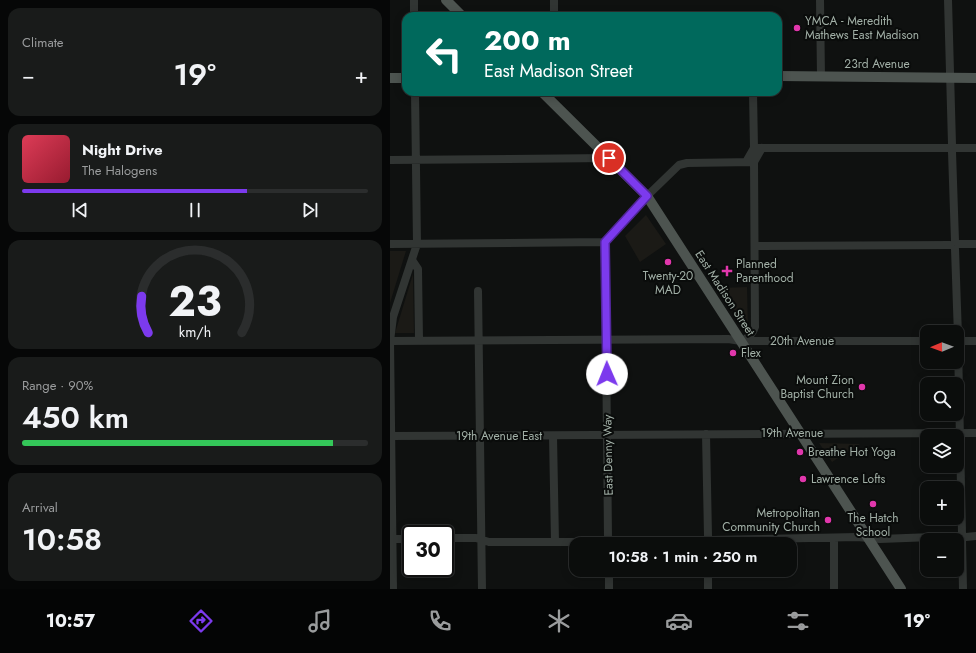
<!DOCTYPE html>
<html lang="en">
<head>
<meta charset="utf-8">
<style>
  :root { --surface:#0b0d0c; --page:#191b1a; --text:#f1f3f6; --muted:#9a9c9d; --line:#2b2d2d; --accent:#7c3aed }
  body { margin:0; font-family:Jost,sans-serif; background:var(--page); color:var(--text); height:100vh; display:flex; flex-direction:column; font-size:15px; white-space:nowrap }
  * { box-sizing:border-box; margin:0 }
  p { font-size:13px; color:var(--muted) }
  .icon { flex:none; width:22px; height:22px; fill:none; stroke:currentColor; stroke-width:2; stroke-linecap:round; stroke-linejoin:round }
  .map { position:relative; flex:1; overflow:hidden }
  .drawer { display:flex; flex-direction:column; gap:8px; padding:8px; background:#060707; width:390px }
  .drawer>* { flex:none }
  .guide { position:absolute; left:12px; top:12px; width:380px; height:84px; border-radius:12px; box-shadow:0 2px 10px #0003,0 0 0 1px var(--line); background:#00695c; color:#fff; overflow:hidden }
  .needle { width:26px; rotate:269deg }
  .fabs { position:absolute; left:530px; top:325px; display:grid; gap:8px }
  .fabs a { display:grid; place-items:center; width:44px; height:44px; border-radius:8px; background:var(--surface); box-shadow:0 2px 10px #0003,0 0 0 1px var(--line); font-size:20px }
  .speed { position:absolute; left:12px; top:525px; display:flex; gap:8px; font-size:20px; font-weight:700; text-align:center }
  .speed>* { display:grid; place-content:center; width:52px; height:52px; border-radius:50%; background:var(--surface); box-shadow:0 2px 10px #0003,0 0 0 1px var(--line); line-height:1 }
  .speed .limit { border:2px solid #111; border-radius:6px; background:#fff; color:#111 }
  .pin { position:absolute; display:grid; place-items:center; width:34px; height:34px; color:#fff; margin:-17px; border:2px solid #fff; border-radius:50%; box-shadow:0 1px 4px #0007 }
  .me { position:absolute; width:44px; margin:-22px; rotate:359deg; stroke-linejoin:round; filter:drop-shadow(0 0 3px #0008) }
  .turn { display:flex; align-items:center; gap:14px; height:84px; padding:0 16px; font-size:18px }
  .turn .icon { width:52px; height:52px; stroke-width:2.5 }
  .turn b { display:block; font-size:28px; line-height:34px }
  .big { font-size:30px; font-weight:600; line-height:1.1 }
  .drawer .card { flex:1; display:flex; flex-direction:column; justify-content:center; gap:6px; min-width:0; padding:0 14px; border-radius:12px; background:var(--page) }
  .drawer .dial { align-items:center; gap:0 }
  .dial svg { height:104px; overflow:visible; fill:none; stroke:var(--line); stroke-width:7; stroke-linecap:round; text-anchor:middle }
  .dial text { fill:var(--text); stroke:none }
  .song { display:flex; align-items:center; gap:12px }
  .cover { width:48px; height:48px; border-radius:6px; background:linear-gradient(135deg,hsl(350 70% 55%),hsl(350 70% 35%)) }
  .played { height:4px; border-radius:2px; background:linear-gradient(90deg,var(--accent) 65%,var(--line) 65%) }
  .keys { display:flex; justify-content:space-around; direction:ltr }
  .heat { display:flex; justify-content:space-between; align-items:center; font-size:22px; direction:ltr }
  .charge { height:6px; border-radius:3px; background:linear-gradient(90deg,#34c759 90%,var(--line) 0) }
  .trip { position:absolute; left:179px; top:537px; width:228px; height:40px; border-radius:12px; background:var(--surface); box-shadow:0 2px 10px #0003,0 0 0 1px var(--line); font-weight:600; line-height:40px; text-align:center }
  .dock { display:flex; height:64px; justify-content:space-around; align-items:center; background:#040505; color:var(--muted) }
  .dock .icon { width:28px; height:28px }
  .dock .active { color:var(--accent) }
  .dock b { font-size:18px; color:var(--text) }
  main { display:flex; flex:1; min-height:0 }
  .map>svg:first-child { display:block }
  .green { fill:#1b1a16 }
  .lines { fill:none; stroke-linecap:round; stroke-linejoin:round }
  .minor { stroke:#313533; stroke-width:8 }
  .major { stroke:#4d5450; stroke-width:10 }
  .route-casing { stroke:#51269a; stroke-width:10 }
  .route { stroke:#7c3aed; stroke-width:7 }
  .poi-dot { fill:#e137ac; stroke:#0a0c0b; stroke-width:1.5 }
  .labels { text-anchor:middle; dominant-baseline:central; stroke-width:4; stroke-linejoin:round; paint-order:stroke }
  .poi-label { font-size:12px; fill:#a2b0a7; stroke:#0a0c0b; text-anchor:start }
  .street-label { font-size:12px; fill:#a2b0a7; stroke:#0a0c0b }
</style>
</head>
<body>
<main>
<section class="drawer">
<div class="card"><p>Climate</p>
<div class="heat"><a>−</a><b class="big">19°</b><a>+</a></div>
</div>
<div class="card">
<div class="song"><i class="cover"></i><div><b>Night Drive</b><p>The Halogens</p></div></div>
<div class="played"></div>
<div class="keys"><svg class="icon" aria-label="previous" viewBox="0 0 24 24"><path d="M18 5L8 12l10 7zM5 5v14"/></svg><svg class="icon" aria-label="pause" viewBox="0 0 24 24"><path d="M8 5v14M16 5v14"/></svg><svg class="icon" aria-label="next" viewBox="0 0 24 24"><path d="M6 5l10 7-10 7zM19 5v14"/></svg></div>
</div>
<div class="card dial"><svg viewBox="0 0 100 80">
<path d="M14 69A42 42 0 1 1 86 69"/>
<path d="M14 69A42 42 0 0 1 9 41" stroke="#7c3aed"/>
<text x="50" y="56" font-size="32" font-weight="700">23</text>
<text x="50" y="72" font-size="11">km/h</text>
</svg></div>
<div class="card"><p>Range · 90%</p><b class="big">450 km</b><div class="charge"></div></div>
<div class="card"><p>Arrival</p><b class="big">10:58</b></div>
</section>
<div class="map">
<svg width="586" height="589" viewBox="0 0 586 589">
  <rect width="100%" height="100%" fill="#0f1110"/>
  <path class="green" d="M256,215L276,244L250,262L235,236Z
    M0,251H16L0,303Z
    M23,274L24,333H5Z
    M357,287L358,330H356L330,288Z
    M429,443L470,444L442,462Z"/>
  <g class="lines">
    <path class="minor" d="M24,0V16
      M164,0V16
      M430,0L431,77
      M558,0L562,144
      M364,148H558
      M566,148H586
      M562,152L565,241
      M0,160L219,158
      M356,162L364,148L363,92
      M0,244L215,242
      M569,244H586
      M365,246L560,245
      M565,249L568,336
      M22,260L28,269L29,340
      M88,291L92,589
      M0,341L338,339L351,341H537
      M352,341C359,337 363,334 365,327L364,162L372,148
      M572,341H586
      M568,345L572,533
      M316,434L318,536
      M0,436C195,436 391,433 586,433
      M163,436L165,542
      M576,537L586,536
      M55,538H86L99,542H215
      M218,538L215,242L257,196L289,165L297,163L364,162
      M444,538V589
      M0,539H21
      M322,540L467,537L490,539L569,536
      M572,540L573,589
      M223,542L313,541
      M219,570V589
      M318,570V589
      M3,589L0,341L3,317L27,244L25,92"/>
    <path class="major" d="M56,0L72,16
      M388,76L586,78
      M0,78H16
      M152,92L257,196L511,589"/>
  </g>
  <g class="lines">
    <defs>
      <path id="route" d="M217,374L215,242L257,196L219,158"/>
    </defs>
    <use href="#route" class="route-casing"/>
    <use href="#route" class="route"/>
  </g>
  <g class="poi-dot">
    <circle cx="407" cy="28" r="4"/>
    <circle cx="278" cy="262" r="4"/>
    <path d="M335 265h4v4h4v4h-4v4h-4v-4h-4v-4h4z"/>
    <circle cx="343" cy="353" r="4"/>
    <circle cx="472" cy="387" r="4"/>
    <circle cx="410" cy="452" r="4"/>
    <circle cx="413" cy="479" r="4"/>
    <circle cx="483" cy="504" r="4"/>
    <circle cx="438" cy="520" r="4"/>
  </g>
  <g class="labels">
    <g class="poi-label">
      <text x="415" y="21">YMCA - Meredith<tspan x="415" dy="14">Mathews East Madison</tspan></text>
      <text x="346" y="264">Planned<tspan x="346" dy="14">Parenthood</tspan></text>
      <text x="278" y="276" text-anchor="middle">Twenty-20<tspan x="278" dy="14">MAD</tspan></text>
      <text x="351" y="353">Flex</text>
      <text x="464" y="380" text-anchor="end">Mount Zion<tspan x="464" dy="14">Baptist Church</tspan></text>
      <text x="418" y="452">Breathe Hot Yoga</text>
      <text x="421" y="479">Lawrence Lofts</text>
      <text x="430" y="513" text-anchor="end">Metropolitan<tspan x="430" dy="14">Community Church</tspan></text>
      <text x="483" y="518" text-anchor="middle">The Hatch<tspan x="483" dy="14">School</tspan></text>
    </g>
    <g class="street-label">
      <text x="487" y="64">23rd Avenue</text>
      <text transform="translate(335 293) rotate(57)">East Madison Street</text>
      <text x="412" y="341">20th Avenue</text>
      <text x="402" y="433">19th Avenue</text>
      <text x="109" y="436">19th Avenue East</text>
      <text transform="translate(218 455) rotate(-91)">East Denny Way</text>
    </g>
  </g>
</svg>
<div class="fabs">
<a><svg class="needle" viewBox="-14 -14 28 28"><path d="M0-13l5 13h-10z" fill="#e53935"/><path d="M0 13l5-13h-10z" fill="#9a9c9d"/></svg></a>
<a><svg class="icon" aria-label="search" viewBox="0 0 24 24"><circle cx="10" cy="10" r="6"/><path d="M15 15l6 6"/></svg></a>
<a><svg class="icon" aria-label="layers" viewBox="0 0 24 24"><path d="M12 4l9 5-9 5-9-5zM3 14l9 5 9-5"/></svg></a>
<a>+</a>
<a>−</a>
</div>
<div class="speed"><div class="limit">30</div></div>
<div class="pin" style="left:219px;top:158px;background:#d93025"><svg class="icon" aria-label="arrive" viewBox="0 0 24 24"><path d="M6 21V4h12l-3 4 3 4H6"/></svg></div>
<svg class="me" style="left:217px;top:374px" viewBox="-20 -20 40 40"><circle r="19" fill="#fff"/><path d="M0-13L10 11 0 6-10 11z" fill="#7c3aed"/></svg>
<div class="trip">10:58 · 1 min · 250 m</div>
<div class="guide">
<div class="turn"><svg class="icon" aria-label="left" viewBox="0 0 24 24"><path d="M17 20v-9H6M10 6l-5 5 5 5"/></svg><div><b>200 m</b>East Madison Street</div></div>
</div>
</div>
</main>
<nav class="dock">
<b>10:57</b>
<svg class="icon active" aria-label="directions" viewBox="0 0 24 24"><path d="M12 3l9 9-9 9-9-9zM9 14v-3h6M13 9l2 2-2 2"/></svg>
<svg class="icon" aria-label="music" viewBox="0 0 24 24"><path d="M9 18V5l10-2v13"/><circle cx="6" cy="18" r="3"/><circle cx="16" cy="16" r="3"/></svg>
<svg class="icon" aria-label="phone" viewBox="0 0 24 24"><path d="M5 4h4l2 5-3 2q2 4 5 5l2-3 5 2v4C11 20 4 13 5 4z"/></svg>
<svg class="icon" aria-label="climate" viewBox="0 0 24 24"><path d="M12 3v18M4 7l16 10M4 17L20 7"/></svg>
<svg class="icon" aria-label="car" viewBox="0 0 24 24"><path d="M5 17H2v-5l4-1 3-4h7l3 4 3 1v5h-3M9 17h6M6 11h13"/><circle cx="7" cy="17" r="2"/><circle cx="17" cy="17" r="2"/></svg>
<svg class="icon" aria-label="filters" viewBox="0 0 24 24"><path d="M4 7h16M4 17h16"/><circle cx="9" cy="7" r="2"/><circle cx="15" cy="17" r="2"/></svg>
<b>19°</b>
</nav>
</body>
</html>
